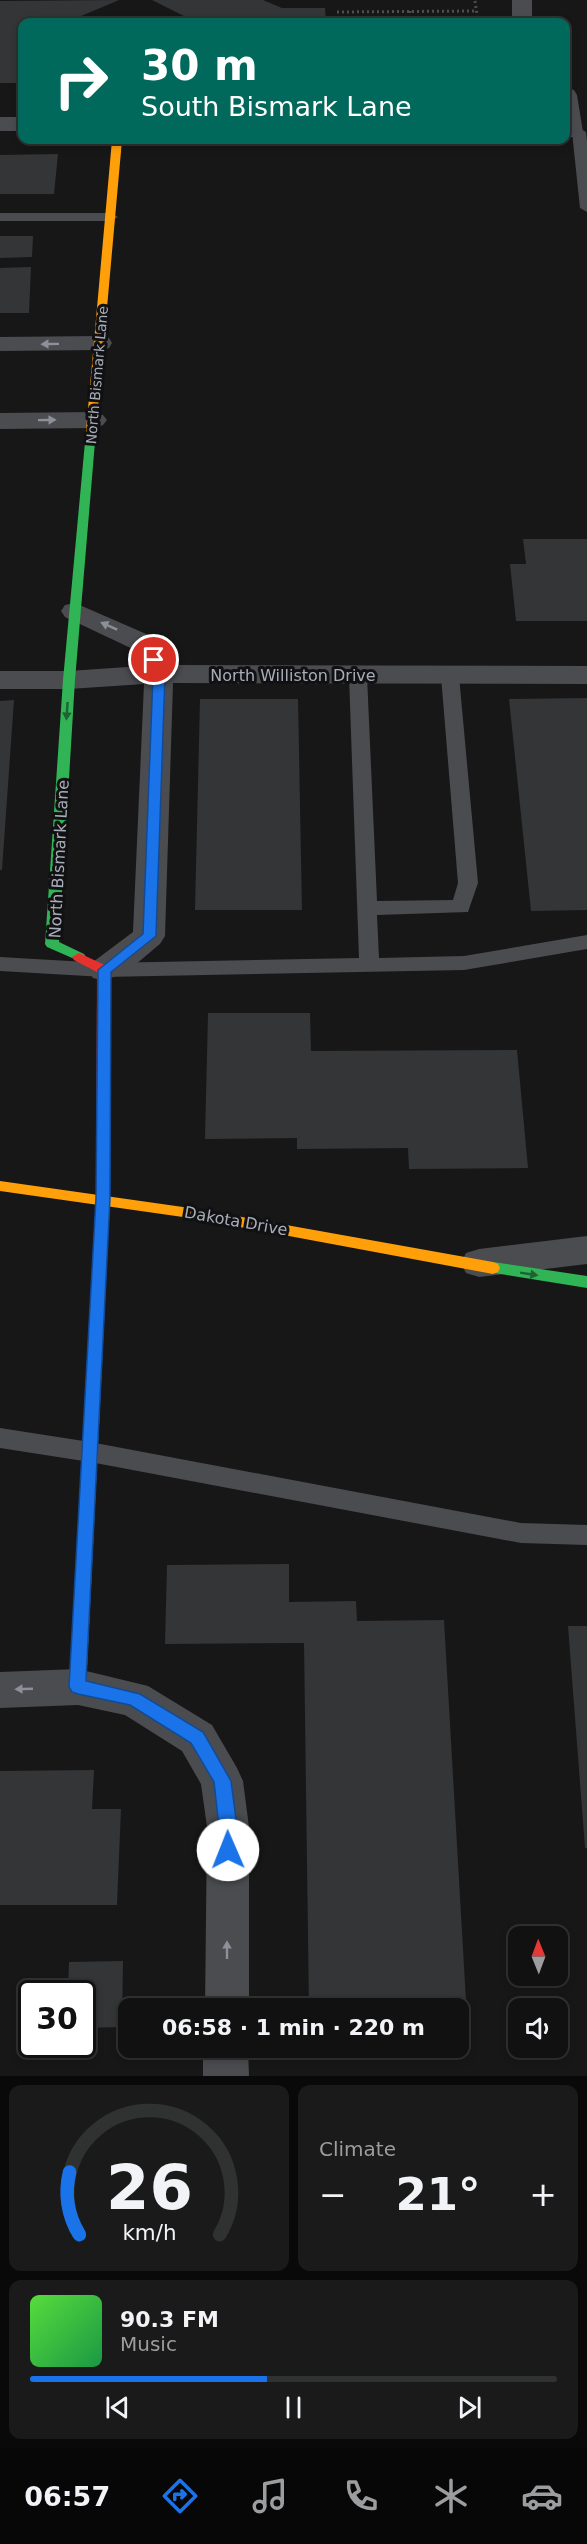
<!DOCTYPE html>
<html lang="en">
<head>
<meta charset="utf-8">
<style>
  :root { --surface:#111; --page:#1a1a1a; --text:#f1f3f6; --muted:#9c9d9f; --line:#303131; --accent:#1a73e8 }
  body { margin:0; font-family:"DejaVu Sans",sans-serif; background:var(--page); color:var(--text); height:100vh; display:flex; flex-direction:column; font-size:22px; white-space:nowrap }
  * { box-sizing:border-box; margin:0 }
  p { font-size:20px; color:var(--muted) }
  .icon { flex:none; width:33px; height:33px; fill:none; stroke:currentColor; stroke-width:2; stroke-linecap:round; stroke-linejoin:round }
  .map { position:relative; height:2076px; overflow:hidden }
  .drawer { display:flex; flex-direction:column; gap:9px; padding:9px; background:#090909; flex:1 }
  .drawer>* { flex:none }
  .guide { position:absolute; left:18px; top:18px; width:552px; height:126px; border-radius:12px; box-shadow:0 3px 9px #0003,0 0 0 2px var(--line); background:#00695c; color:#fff; overflow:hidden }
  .needle { width:39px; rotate:359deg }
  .tools { position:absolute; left:508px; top:1926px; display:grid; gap:12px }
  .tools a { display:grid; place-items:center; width:60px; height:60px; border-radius:12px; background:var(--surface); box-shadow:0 3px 9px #0003,0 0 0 2px var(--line); font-size:30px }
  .speed { position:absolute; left:18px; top:1980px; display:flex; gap:12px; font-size:30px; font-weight:700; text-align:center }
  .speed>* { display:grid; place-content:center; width:78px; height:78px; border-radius:50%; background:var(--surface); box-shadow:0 3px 9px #0003,0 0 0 2px var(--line); line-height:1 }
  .speed .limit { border:3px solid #111; border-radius:9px; background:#fff; color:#111 }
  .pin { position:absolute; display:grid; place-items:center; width:51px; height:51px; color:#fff; margin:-26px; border:3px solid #fff; border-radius:50%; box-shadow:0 2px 6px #0007 }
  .me { position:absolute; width:66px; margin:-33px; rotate:359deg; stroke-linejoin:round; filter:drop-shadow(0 0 4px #0008) }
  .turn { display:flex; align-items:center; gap:21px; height:126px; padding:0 24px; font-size:27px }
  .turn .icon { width:78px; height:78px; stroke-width:2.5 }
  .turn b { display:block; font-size:42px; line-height:51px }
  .big { font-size:45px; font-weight:800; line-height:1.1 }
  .drawer .tile { flex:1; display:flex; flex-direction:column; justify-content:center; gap:9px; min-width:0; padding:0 21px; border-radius:12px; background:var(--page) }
  .drawer .dial { align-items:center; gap:0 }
  .dial svg { height:156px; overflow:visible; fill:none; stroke:var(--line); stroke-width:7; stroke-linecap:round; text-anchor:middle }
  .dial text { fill:var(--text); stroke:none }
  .song { display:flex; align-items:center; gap:18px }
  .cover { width:72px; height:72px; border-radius:9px; background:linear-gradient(135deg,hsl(110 70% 55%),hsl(140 70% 35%)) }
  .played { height:6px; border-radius:3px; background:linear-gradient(90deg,var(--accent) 45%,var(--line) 45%) }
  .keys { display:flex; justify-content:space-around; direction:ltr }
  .heat { display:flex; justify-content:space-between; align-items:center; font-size:33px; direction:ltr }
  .drawer .tiles { flex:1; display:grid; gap:9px; grid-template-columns:1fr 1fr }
  .tile:last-child { grid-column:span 2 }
  .trip { position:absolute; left:118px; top:1998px; width:351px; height:60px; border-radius:12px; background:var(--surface); box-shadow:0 3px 9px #0003,0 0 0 2px var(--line); font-weight:800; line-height:60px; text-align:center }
  .tabs { display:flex; height:96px; justify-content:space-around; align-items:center; background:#070707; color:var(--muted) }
  .tabs .icon { width:42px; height:42px }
  .tabs .active { color:var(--accent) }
  .tabs b { font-size:27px; color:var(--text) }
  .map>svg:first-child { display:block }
  .building { fill:#343537 }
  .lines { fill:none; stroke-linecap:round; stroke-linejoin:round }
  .path { stroke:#4d4e52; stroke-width:3; stroke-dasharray:2 3; stroke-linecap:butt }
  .lane { fill:#4b4c50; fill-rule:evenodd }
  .street { fill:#4b4c50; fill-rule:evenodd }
  .fast { fill:#30b455; fill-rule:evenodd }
  .slow { fill:#ff9f0a; fill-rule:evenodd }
  .jam { fill:#e5322d; fill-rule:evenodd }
  .oneway { fill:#8c9099 }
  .oneway2 { fill:#206234 }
  .route { fill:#1a73e8; stroke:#114b97; stroke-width:1.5 }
  .labels { text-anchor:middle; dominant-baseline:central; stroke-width:6; stroke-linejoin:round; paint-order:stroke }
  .far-street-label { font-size:14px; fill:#a8adb8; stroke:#111113 }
  .street-label { font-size:16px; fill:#a8adb8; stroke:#111113 }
</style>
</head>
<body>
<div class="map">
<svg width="587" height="2076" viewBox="0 0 587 2076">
  <rect width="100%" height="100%" fill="#171717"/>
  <path class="building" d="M119,0L67,22H22V83H0V1Z
    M152,0H263L282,8H325L326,22H196Z
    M58,154L54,194H0V155Z
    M0,236H33L32,257L0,258Z
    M31,267L29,313H0V268Z
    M523,539H587V621H516L510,564H526Z
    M587,698V910L531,911L509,699Z
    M200,699H298L302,910H195Z
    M14,700L2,870H0V701Z
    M208,1013H310L311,1051L517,1050L528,1168L409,1169L408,1148L297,1149V1138L205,1139Z
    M289,1564V1602L356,1601L357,1621L444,1620L467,2018H459V2008H309L304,1643L165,1644L167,1565Z
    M568,1626H587V1848H585Z
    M94,1770L92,1809H121L117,1905H0V1771Z
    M123,1961L122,2027L82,2028V1994H68L69,1962Z"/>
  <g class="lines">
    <path class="path" d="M475,1L478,22
      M410,11V22
      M337,12L476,11
      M118,22H146"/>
    <path class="lane" d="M579,128L586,132L587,141V212L580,208L572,132Z
      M0,213H111L118,217L111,221H0Z
      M358,670L364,672L367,676L377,901L453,900L458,883L441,676L444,672H456L459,676L478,883L468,912L377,915L379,958L464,956L587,935V949L464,970L104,977L0,971V957L104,963L359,958L349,676L352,672Z
      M0,1428L90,1442L521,1523L587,1525V1545L521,1543L90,1462L0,1448Z"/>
    <path class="street" d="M512,0H532V22H512Z
      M566,88L574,90L577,95L583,132L580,137H566Z
      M0,117H22V131H0Z
      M100,336L109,338L112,343L109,348L100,350L0,351V337Z
      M94,412L103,415L107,420L103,425L94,428L0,429V413Z
      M75,603L160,640L170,665L587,666V684L173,683L165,936L160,944C141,959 118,985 93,978L88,970L93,962L133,932L144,684L69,689H0V671H69L142,666L137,651L65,617L61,611L65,605Z
      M587,1236V1264L479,1277L466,1273L461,1263L466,1253L479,1249Z
      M78,1669L148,1686L212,1725L237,1768L243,1781L249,1827V2008H205L207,1827L201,1784L182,1751L125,1715L78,1705L0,1708V1672Z
      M203,2048H248L249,2076H203Z"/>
    <path class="fast" d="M90,439L95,442L75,680L59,942L84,954L86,957L79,961L47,947L45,944L63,680L85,442Z
      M493,1262L587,1276V1288L488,1272L486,1268L488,1264Z"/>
    <path class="slow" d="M112,140H122L95,442L90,445L85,442Z
      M0,1181L197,1209L493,1262L498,1264L500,1268L498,1272L493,1274L197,1219L0,1191Z
      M96,1338L101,1340L103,1344L86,1687L84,1692L78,1694L72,1692L70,1687L89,1344L91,1340Z"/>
    <path class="jam" d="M79,953L109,967L111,970L110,1198L103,1344L101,1348L96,1350L91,1348L89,1344L96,1198L97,972L74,960L72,957Z"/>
  </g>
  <defs><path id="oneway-solid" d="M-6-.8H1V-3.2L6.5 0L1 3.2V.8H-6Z" transform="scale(1.5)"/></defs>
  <g class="oneway">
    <use href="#oneway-solid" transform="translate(50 344) rotate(179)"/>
    <use href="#oneway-solid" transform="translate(47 420) rotate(-1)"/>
    <use href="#oneway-solid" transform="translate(109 626) rotate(-156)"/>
    <use href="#oneway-solid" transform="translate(24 1689) rotate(178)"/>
    <use href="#oneway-solid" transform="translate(227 1950) rotate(-90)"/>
  </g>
  <g class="oneway2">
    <use href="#oneway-solid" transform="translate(67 711) rotate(94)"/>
    <use href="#oneway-solid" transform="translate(529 1274) rotate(9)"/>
  </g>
  <path class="route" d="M154,657L160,660L165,675L156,936L111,972L110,1198L86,1681L140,1694L203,1732L231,1781L237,1827V1850L234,1855L228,1858L221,1855L219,1850V1827L214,1782L191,1743L130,1705L78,1694L72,1692L69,1687L96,1198L98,970L143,934L153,675L149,660Z"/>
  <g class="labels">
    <g class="far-street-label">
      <text transform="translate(97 375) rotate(-85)">North Bismark Lane</text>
    </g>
    <g class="street-label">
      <text x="293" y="675">North Williston Drive</text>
      <text transform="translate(59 859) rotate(-87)">North Bismark Lane</text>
      <text transform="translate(236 1221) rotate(10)">Dakota Drive</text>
    </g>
  </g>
</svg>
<div class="tools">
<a><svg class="needle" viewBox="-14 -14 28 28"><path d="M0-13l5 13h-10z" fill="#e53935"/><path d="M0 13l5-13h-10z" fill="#9c9d9f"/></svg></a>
<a><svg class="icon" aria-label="sound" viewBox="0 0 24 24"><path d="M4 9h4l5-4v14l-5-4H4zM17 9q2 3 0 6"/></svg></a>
</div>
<div class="speed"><div class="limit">30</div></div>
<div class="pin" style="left:154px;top:660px;background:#d93025"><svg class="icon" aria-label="arrive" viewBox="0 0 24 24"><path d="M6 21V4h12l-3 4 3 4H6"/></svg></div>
<svg class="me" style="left:228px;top:1850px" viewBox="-20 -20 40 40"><circle r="19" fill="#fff"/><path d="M0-13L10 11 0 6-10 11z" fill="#1a73e8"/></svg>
<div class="trip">06:58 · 1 min · 220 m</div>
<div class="guide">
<div class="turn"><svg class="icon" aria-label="right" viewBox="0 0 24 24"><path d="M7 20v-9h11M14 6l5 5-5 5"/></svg><div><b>30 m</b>South Bismark Lane</div></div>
</div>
</div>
<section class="drawer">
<div class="tiles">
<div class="tile dial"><svg viewBox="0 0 100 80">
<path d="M14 69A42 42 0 1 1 86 69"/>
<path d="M14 69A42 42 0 0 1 9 37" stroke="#1a73e8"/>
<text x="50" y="56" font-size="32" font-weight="700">26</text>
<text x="50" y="72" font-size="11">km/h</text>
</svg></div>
<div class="tile"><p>Climate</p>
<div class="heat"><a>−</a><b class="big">21°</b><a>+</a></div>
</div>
<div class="tile">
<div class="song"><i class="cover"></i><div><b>90.3 FM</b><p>Music</p></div></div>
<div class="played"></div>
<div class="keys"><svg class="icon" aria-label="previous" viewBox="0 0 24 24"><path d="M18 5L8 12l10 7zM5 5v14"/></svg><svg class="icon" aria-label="pause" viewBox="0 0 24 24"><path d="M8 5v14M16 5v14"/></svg><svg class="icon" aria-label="next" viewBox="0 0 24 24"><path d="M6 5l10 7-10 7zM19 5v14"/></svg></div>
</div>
</div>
</section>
<nav class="tabs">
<b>06:57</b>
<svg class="icon active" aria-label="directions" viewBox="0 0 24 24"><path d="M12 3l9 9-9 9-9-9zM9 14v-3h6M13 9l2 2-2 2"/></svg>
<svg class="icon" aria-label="music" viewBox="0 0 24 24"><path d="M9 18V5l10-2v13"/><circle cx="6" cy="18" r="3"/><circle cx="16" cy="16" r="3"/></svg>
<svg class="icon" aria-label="phone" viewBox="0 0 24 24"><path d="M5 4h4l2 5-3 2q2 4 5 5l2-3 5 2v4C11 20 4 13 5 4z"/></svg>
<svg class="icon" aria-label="climate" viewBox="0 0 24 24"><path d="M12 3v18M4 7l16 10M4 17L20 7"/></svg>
<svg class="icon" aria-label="car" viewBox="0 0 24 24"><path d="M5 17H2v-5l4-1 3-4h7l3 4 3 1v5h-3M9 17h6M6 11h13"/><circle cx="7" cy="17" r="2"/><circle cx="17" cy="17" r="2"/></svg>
</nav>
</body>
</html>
